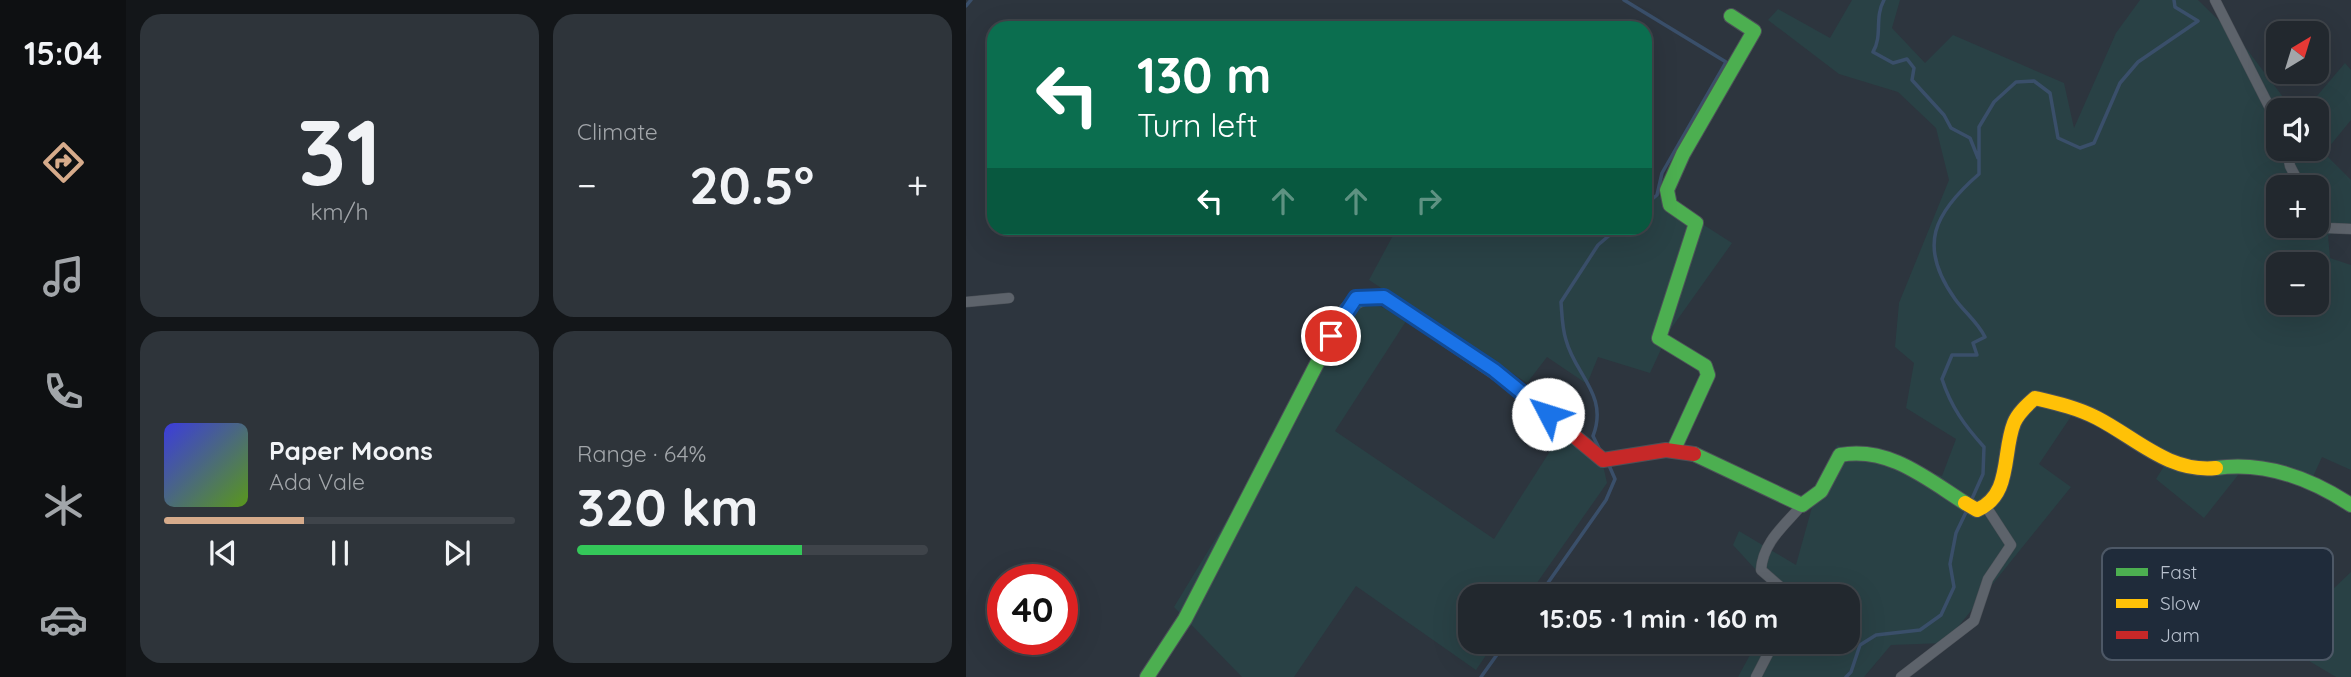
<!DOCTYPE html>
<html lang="en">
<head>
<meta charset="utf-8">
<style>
  :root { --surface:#22282e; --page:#2e343a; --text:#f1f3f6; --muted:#a2a6aa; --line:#3f444a; --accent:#d6ab8b }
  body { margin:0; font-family:Quicksand,sans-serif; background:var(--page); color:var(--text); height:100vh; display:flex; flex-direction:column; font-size:26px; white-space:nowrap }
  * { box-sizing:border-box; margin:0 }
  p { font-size:23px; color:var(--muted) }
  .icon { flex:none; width:38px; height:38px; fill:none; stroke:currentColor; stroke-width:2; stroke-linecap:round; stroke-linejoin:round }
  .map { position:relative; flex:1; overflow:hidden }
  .details { display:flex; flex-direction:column; gap:14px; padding:14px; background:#131619; width:840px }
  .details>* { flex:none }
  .hud { position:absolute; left:21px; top:21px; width:665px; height:214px; border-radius:21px; box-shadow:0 7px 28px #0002,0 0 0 2px var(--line); background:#0b6e4f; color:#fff; overflow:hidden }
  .needle { width:46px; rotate:38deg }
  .controls { position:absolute; left:1300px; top:21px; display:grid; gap:14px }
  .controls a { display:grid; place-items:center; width:63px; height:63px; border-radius:14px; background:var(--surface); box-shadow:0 7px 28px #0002,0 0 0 2px var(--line); font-size:35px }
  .speed { position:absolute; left:21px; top:564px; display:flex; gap:14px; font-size:35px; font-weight:700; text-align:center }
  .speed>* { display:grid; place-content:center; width:91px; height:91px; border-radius:50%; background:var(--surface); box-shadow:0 7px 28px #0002,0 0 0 2px var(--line); line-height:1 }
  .speed .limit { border:10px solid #d22; background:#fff; color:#111 }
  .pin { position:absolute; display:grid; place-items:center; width:60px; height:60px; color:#fff; margin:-30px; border:4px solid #fff; border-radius:50%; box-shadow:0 2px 7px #0007 }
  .me { position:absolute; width:77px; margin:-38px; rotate:310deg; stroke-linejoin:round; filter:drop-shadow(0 0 5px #0008) }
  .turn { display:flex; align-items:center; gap:24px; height:147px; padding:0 35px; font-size:32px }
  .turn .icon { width:91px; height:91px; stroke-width:2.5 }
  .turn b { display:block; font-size:49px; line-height:60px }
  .lanes { display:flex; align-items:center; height:66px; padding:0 35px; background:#0003; justify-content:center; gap:35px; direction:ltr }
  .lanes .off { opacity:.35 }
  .big { font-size:52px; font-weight:700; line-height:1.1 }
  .details .card { flex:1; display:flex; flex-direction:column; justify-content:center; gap:10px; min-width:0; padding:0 24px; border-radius:21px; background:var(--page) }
  .details .dial { align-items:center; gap:0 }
  .dial b { font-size:91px; line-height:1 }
  .song { display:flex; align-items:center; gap:21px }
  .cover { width:84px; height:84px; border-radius:10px; background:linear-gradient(135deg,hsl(240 70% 55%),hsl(90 70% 35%)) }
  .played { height:7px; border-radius:4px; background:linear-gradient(90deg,var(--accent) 40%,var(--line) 40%) }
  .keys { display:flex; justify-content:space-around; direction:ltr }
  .heat { display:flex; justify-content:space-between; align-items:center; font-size:38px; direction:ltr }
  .charge { height:10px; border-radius:5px; background:linear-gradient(90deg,#34c759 64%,var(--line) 0) }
  .details .tiles { flex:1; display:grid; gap:14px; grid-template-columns:repeat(2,1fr) }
  .trip { position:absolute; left:492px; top:584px; width:402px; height:70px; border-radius:21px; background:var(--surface); box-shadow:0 7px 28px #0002,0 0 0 2px var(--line); font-weight:700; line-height:70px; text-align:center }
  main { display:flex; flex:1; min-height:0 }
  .dock { display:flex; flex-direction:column; width:126px; justify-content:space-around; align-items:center; background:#0e1012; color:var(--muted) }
  .dock .icon { width:49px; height:49px }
  .dock .current { color:var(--accent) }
  .dock b { font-size:32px; color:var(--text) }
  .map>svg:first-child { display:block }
  .green { fill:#294145; fill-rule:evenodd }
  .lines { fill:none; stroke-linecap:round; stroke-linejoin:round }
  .stream { stroke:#3a4f6a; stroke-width:3.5 }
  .street-casing { stroke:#4c5158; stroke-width:11 }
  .fast-casing { stroke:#4c5158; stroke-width:16 }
  .slow-casing { stroke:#4c5158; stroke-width:16 }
  .jam-casing { stroke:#4c5158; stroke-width:16 }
  .street { stroke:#5d636b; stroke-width:10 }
  .fast { stroke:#4caf50; stroke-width:14 }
  .slow { stroke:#ffc107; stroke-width:14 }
  .jam { stroke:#c62828; stroke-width:14 }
  .route-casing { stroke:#114b97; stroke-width:18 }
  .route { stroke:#1a73e8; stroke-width:12 }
  .key { fill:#1f2b3a; stroke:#4d5866; stroke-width:2 }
  .key-label { font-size:19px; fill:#b8c1ce }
</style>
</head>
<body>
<main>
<nav class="dock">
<b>15:04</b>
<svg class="icon current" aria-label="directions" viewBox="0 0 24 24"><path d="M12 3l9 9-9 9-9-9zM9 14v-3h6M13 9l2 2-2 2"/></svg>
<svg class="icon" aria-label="music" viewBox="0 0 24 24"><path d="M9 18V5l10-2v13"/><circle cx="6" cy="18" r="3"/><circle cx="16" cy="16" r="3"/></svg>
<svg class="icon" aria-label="phone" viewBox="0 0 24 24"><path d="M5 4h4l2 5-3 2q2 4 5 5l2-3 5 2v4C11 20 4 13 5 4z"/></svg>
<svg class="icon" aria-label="climate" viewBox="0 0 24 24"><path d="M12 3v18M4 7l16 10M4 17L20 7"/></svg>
<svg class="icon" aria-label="car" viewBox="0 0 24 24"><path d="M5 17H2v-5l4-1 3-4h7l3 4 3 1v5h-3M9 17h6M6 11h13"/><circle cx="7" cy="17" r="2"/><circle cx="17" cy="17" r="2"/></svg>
</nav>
<section class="details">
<div class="tiles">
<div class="card dial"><b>31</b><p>km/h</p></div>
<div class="card"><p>Climate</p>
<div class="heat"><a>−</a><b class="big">20.5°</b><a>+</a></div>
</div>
<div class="card">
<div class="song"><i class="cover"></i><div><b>Paper Moons</b><p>Ada Vale</p></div></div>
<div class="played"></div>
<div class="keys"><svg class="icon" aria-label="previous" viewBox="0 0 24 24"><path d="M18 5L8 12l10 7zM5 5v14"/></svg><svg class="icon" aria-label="pause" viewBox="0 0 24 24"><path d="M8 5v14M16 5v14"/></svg><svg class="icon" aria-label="next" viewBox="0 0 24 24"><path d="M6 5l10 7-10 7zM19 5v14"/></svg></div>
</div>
<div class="card"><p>Range · 64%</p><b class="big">320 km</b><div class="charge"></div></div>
</div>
</section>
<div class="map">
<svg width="1385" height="677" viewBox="0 0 1385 677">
  <rect width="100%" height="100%" fill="#2d353e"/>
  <path class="green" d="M886,0H934L926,28L959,63L987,35L1098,83L1108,128L1150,33L1174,0H1232L1276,43L1327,110H1312V149H1351V110H1339L1379,63L1385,70V120L1358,153L1385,180V229L1362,235L1364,258L1385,265V470L1356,457L1345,481L1280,465L1238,518L1190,479L1202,460L1110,409L1073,464L1105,487L979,643L925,645L898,677H772L791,642H882V597H815L767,545L773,531L830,565L848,500L871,445L976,476L990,439L940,408L948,363L929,347L933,303L983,180L970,128L932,92L873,74L802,20L812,9L864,38ZM1312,187H1351V226H1312ZM1312,264H1351V303H1312Z
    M691,195L766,243L704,330L684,373L632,357L621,384L581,357L561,383L403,280L431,228H679V202Z
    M394,301L444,315L369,431L528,539L595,434L637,465L641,483L561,597H504V642H529L510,670L390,586L328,677H276L208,607Z
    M1385,572V677H1370L1311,642Z"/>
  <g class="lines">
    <path class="stream" d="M658,0L760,62L696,173L691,195L679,205
      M918,0C908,18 917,35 907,52L927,63L941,59L948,68L946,80L978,115L985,128L1004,138L1012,158
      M0,6L5,0
      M634,450L627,436C643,395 609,375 600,340C596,328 596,314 595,302L632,245L652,228
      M1005,501L1017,474L1018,447C999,426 985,407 976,379L986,355H1011L1007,343L1019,337C1011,321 999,313 989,299C951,246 968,213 1013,174V127L1028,102L1050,82L1068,81L1084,93L1092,138L1114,148L1128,143L1154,83L1172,62L1232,21L1209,7L1208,0
      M572,597L640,500L649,479L642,463
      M515,677L540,642
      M880,677L885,672L894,645L910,635L954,630L975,615L988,587L984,564L990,533L1002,508"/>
    <defs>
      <path id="street" d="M1249,0L1312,124
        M1321,149L1324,166L1335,187
        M1351,214L1362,228L1385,229
        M0,302L43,298
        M826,597L795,570C797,542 818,526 836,505
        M790,677L808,642
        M935,677L1008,621L1022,579L1045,545L1021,508"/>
      <path id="fast" d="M708,449L742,375L739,366L693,338L730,223L704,205L701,190L717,154L788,31L765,16
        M728,454L836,505L855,491L874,455C922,446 960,478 999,503
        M1250,468C1299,461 1344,478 1385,505
        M181,677L219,619L376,315C388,299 398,296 418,297L542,381"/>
      <path id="slow" d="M999,503L1011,510C1046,495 1036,453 1048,423C1052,413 1061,405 1069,398C1090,403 1112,408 1131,418C1170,438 1203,473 1250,468"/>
      <path id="jam" d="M542,381L637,460L700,450L728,454"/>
    </defs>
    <use href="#street" class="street-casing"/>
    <use href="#fast" class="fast-casing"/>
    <use href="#slow" class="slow-casing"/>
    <use href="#jam" class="jam-casing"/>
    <use href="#street" class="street"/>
    <use href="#fast" class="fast"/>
    <use href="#slow" class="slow"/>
    <use href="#jam" class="jam"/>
  </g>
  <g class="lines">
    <defs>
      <path id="route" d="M365,336L390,298L418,297L528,370L582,414"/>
    </defs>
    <use href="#route" class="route-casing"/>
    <use href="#route" class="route"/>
  </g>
  <rect x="1136" y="548" width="231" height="112" rx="10" class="key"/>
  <rect x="1150" y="568" width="32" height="8" fill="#4caf50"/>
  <rect x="1150" y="599" width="32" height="9" fill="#ffc107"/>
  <rect x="1150" y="631" width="32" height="8" fill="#c62828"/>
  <g class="key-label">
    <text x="1194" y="579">Fast</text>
    <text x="1194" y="610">Slow</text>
    <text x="1194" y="642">Jam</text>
  </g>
</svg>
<div class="controls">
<a><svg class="needle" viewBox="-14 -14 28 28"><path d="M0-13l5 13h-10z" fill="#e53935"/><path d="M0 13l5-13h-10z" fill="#a2a6aa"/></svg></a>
<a><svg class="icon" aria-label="sound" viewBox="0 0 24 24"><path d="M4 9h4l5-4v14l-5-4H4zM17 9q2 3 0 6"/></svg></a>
<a>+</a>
<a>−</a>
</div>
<div class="speed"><div class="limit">40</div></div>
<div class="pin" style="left:365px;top:336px;background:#d93025"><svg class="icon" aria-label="arrive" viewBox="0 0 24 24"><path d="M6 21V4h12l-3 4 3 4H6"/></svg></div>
<svg class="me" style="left:582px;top:414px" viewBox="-20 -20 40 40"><circle r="19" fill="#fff"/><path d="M0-13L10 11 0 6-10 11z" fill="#1a73e8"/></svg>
<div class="trip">15:05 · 1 min · 160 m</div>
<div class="hud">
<div class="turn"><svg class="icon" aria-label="left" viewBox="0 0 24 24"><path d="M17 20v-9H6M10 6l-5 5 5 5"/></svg><div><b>130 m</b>Turn left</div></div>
<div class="lanes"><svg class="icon" aria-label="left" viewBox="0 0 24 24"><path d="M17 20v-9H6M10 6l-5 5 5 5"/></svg><svg class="icon off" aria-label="ahead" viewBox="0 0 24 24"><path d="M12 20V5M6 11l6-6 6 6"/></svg><svg class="icon off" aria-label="ahead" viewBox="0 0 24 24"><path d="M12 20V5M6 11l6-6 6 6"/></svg><svg class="icon off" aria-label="right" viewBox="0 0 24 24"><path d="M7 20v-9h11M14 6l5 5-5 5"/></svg></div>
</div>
</div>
</main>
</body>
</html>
